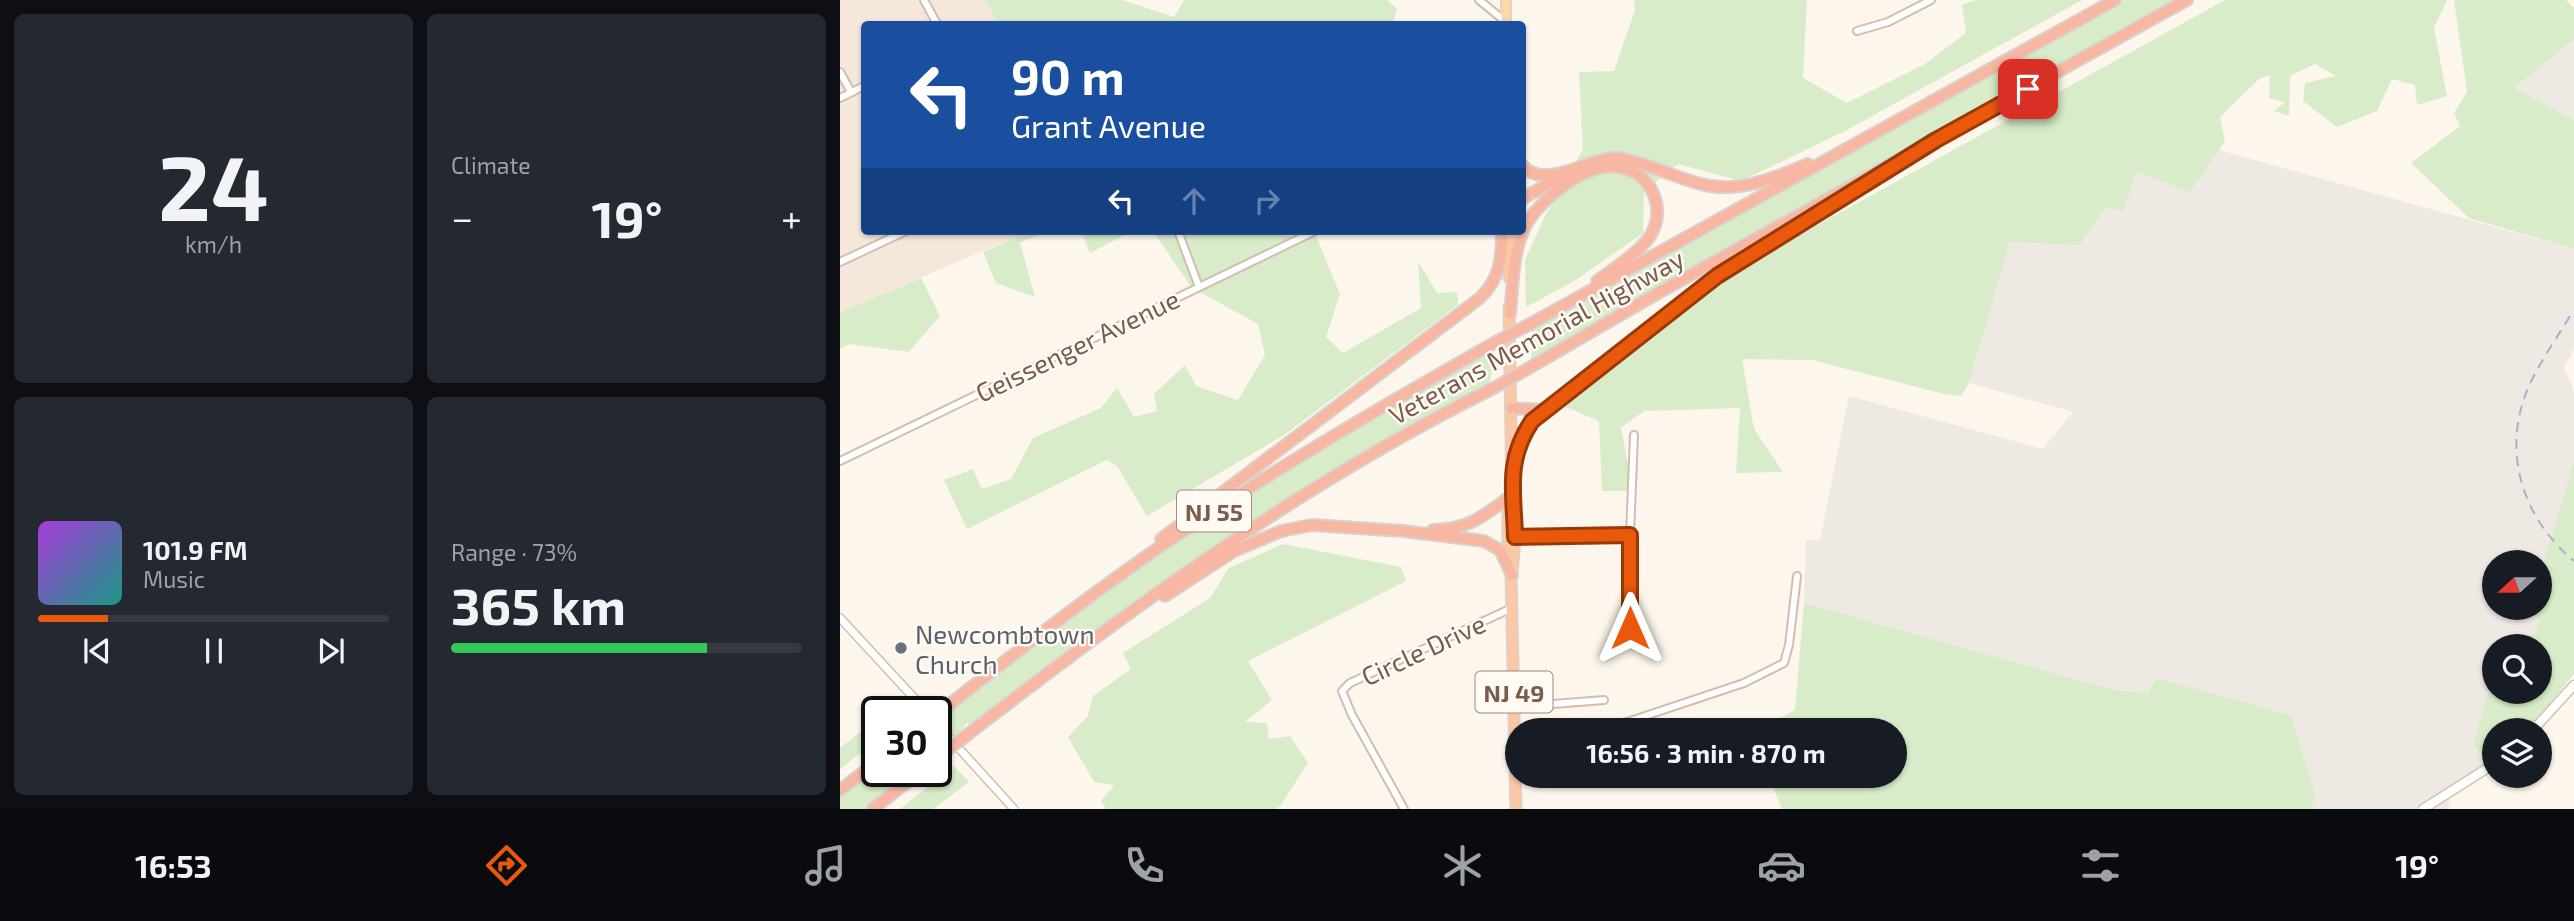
<!DOCTYPE html>
<html lang="en">
<head>
<meta charset="utf-8">
<style>
  :root { --surface:#171b24; --page:#242831; --text:#f1f3f6; --muted:#9ea1a6; --line:#363941; --accent:#ea580c }
  body { margin:0; font-family:"Exo 2",sans-serif; background:var(--page); color:var(--text); height:100vh; display:flex; flex-direction:column; font-size:26px; white-space:nowrap }
  * { box-sizing:border-box; margin:0 }
  p { font-size:23px; color:var(--muted) }
  .icon { flex:none; width:38px; height:38px; fill:none; stroke:currentColor; stroke-width:2; stroke-linecap:round; stroke-linejoin:round }
  .map { position:relative; flex:1; overflow:hidden }
  .details { display:flex; flex-direction:column; gap:14px; padding:14px; background:#0d0f14; width:840px }
  .details>* { flex:none }
  .hud { position:absolute; left:21px; top:21px; width:665px; height:214px; border-radius:7px; box-shadow:0 2px 5px #0004; background:#1a4fa0; color:#fff; overflow:hidden }
  .needle { width:46px; rotate:249deg }
  .tools { position:absolute; left:1642px; top:550px; display:grid; gap:14px }
  .tools a { display:grid; place-items:center; width:70px; height:70px; border-radius:50%; background:var(--surface); box-shadow:0 2px 5px #0004; font-size:35px }
  .speed { position:absolute; left:21px; top:696px; display:flex; gap:14px; font-size:35px; font-weight:700; text-align:center }
  .speed>* { display:grid; place-content:center; width:91px; height:91px; border-radius:50%; background:var(--surface); box-shadow:0 2px 5px #0004; line-height:1 }
  .speed .limit { border:4px solid #111; border-radius:10px; background:#fff; color:#111 }
  .pin { position:absolute; display:grid; place-items:center; width:60px; height:60px; color:#fff; margin:-30px; border-radius:14px; box-shadow:0 4px 10px #0006 }
  .me { position:absolute; width:77px; margin:-38px; rotate:0deg; stroke-linejoin:round; filter:drop-shadow(0 0 5px #0008) }
  .turn { display:flex; align-items:center; gap:24px; height:147px; padding:0 35px; font-size:32px }
  .turn .icon { width:91px; height:91px; stroke-width:2.5 }
  .turn b { display:block; font-size:49px; line-height:60px }
  .lanes { display:flex; align-items:center; height:66px; padding:0 35px; background:#0003; justify-content:center; gap:35px; direction:ltr }
  .lanes .off { opacity:.35 }
  .big { font-size:52px; font-weight:700; line-height:1.1 }
  .details .widget { flex:1; display:flex; flex-direction:column; justify-content:center; gap:10px; min-width:0; padding:0 24px; border-radius:10px; background:var(--page) }
  .details .dial { align-items:center; gap:0 }
  .dial b { font-size:91px; line-height:1 }
  .song { display:flex; align-items:center; gap:21px }
  .cover { width:84px; height:84px; border-radius:10px; background:linear-gradient(135deg,hsl(280 70% 55%),hsl(170 70% 35%)) }
  .played { height:7px; border-radius:4px; background:linear-gradient(90deg,var(--accent) 20%,var(--line) 20%) }
  .keys { display:flex; justify-content:space-around; direction:ltr }
  .heat { display:flex; justify-content:space-between; align-items:center; font-size:38px; direction:ltr }
  .charge { height:10px; border-radius:5px; background:linear-gradient(90deg,#34c759 73%,var(--line) 0) }
  .details .tiles { flex:1; display:grid; gap:14px; grid-template-columns:repeat(2,1fr) }
  .trip { position:absolute; left:665px; top:718px; width:402px; height:70px; border-radius:35px; background:var(--surface); box-shadow:0 2px 5px #0004; font-weight:700; line-height:70px; text-align:center }
  .tab-bar { display:flex; height:112px; justify-content:space-around; align-items:center; background:#090b0e; color:var(--muted) }
  .tab-bar .icon { width:49px; height:49px }
  .tab-bar .active { color:var(--accent) }
  .tab-bar b { font-size:32px; color:var(--text) }
  main { display:flex; flex:1; min-height:0 }
  .map>svg:first-child { display:block }
  .residential { fill:#f5e8da }
  .industrial { fill:#efe9e4 }
  .green { fill:#d8ecc9 }
  .lines { fill:none; stroke-linecap:round; stroke-linejoin:round }
  .minor-casing { stroke:#d1beb0; stroke-width:10 }
  .tertiary-casing { stroke:#d1beb0; stroke-width:10 }
  .secondary-casing { stroke:#d6c0b0; stroke-width:11 }
  .primary-casing { stroke:#dad1cd; stroke-width:12 }
  .trunk-casing { stroke:#dad1cd; stroke-width:13 }
  .motorway-casing { stroke:#dad1cd; stroke-width:14 }
  .minor { stroke:#fff; stroke-width:6 }
  .tertiary { stroke:#fff; stroke-width:7 }
  .secondary { stroke:#fff; stroke-width:8 }
  .primary { stroke:#fbd9a5; stroke-width:9 }
  .trunk { stroke:#f9c8a4; stroke-width:10 }
  .motorway { stroke:#f7b7a3; stroke-width:10 }
  .rail { stroke:#b9a8c9; stroke-width:2; stroke-dasharray:10 7; stroke-linecap:butt }
  .motorway-bridge-casing { stroke:#dad1cd; stroke-width:14; stroke-linecap:butt }
  .motorway-bridge { stroke:#f7b7a3; stroke-width:10 }
  .route-casing { stroke:#983908; stroke-width:18 }
  .route { stroke:#ea580c; stroke-width:12 }
  .worship-dot { fill:#6b7280; stroke:#fffaf3; stroke-width:2.5 }
  .labels { text-anchor:middle; dominant-baseline:central; stroke-width:5; stroke-linejoin:round; paint-order:stroke }
  .shield { fill:#fffaf3; stroke:#a28b7f; stroke-width:2 }
  .shield-label { font-size:24px; font-weight:bold; fill:#7a5c4d }
  .street-label { font-size:26px; fill:#7a5c4d; stroke:#fffaf3 }
  .worship-label { font-size:26px; fill:#5b616d; stroke:#fffaf3; text-anchor:start }
</style>
</head>
<body>
<main>
<section class="details">
<div class="tiles">
<div class="widget dial"><b>24</b><p>km/h</p></div>
<div class="widget"><p>Climate</p>
<div class="heat"><a>−</a><b class="big">19°</b><a>+</a></div>
</div>
<div class="widget">
<div class="song"><i class="cover"></i><div><b>101.9 FM</b><p>Music</p></div></div>
<div class="played"></div>
<div class="keys"><svg class="icon" aria-label="previous" viewBox="0 0 24 24"><path d="M18 5L8 12l10 7zM5 5v14"/></svg><svg class="icon" aria-label="pause" viewBox="0 0 24 24"><path d="M8 5v14M16 5v14"/></svg><svg class="icon" aria-label="next" viewBox="0 0 24 24"><path d="M6 5l10 7-10 7zM19 5v14"/></svg></div>
</div>
<div class="widget"><p>Range · 73%</p><b class="big">365 km</b><div class="charge"></div></div>
</div>
</section>
<div class="map">
<svg width="1734" height="809" viewBox="0 0 1734 809">
  <rect width="100%" height="100%" fill="#fdf6ec"/>
  <path class="residential" d="M0,0H145L158,24H24V231H190L0,312Z"/>
  <path class="industrial" d="M1734,39V120L1673,88Z
    M1379,150L1734,249V349L1724,368L1734,391V461L1704,562L1666,554L1671,562H1654V607H1681V612L1700,618L1695,633L1669,646H1654V673L1633,744L1650,764L1612,791L1608,809H1471L1476,796L1314,678L1308,693L1274,690L964,603L966,540H980L1009,396L1203,449L1233,412L1129,383L1170,242L1240,245L1266,207L1296,172L1350,191Z"/>
  <path class="green" d="M145,0H282L334,17L344,0H547L557,9L553,24H158Z
    M794,0H967L963,78L1007,103L1085,64L1126,33L1122,5L1136,0H1242L1007,130L901,181L838,164L804,192L803,233L736,280L686,307L685,260L705,216L743,149L739,72L774,71L795,10Z
    M1284,0H1338L691,359L692,328Z
    M1385,0H1607L1594,28L1607,96L1577,105L1575,85L1552,79L1537,111L1497,127L1463,101L1465,83L1496,76L1475,64L1450,76L1449,116L1434,111L1445,102L1429,98L1430,75L1419,79L1380,117L1385,141L1350,192L1296,172L1284,211L1266,207L1240,245L1170,242L1129,383L1121,396L1104,394L972,360L902,359L914,429L943,472L896,473L900,408L804,411L781,428L793,491H762L759,421L723,406L871,284Z
    M1614,0H1726L1734,8V39L1674,88L1734,120V249L1629,218L1571,163L1620,126L1614,113L1627,92Z
    M190,231H207L180,243L195,297L156,283L143,252Z
    M241,231H292L250,253Z
    M313,231H474L500,294L486,337L503,353L581,308L578,261L597,293L617,292L618,305L444,435L307,516L277,466L267,460L127,529L104,480L133,469L142,489L171,479L193,438L261,408L277,388L294,417L317,411L314,394L345,365L356,386L398,400L425,355L418,324L351,287Z
    M81,278L100,316L69,352L9,344L0,349V312Z
    M655,349L650,383C463,477 296,600 131,726L127,723L116,737L99,719C174,664 247,605 324,551C431,478 542,413 655,349Z
    M1734,461V674L1688,730H1654V762L1650,764L1633,744L1654,673V691H1699V646H1669L1695,633L1700,618L1680,612L1681,607H1699V562H1671L1665,554L1704,561Z
    M443,544L561,567L566,581L408,661L432,700L405,722L427,723L429,739L450,736L468,763L440,806L436,809H266L261,801L274,785L254,782L228,737L248,716L253,696L291,669L283,653L370,598L389,568Z
    M964,603L1274,690L1308,693L1315,678L1450,715L1476,796L1471,809H942L928,775H1055V730H918L955,710Z
    M37,719V740L0,769V748Z
    M37,766V772H74L26,809H0V795Z
    M114,766L129,782L93,809H60Z"/>
  <g class="lines">
    <defs>
      <path id="minor" d="M84,0L97,24
        M639,0L666,22
        M1017,31L1048,22L1091,0
        M0,72L11,92
        M0,98L24,86
        M338,231L359,287
        M0,262L66,231
        M0,461L475,231
        M675,537L790,535
        M790,628V535L794,435
        M675,707L764,700
        M763,730L904,683L944,663L949,645L957,576
        M564,809L512,715L502,691L510,683L672,608"/>
      <path id="tertiary" d="M0,618L87,712
        M96,723L174,809"/>
      <path id="secondary" d="M1693,730L1734,685
        M1583,809L1654,764"/>
      <path id="primary" d="M666,0V24"/>
      <path id="trunk" d="M669,231V278
        M669,307L672,495L675,537L672,575
        M668,505V557
        M671,572L676,809"/>
      <path id="motorway" d="M682,165C704,192 749,157 777,158C806,162 833,177 861,184C897,194 935,178 968,164
        M682,199L721,176
        M670,314C673,287 672,255 684,229C697,201 745,162 778,167C810,171 828,208 810,236C798,254 774,268 757,281
        M690,324L1275,0
        M689,368L820,292L1347,0
        M671,408L704,410L860,288L1000,201
        M671,475C679,450 683,428 704,410
        M593,530C631,529 643,516 672,495
        M321,539L640,298C660,279 662,258 662,231
        M325,596L394,551L441,531L472,525L563,531L644,541L660,550L672,575
        M96,715C170,657 244,599 321,546C428,473 539,408 652,344
        M140,725C302,600 469,480 652,389
        M0,790L37,762
        M33,809L80,772"/>
    </defs>
    <use href="#minor" class="minor-casing"/>
    <use href="#tertiary" class="tertiary-casing"/>
    <use href="#secondary" class="secondary-casing"/>
    <use href="#primary" class="primary-casing"/>
    <use href="#trunk" class="trunk-casing"/>
    <use href="#motorway" class="motorway-casing"/>
    <use href="#minor" class="minor"/>
    <use href="#tertiary" class="tertiary"/>
    <use href="#secondary" class="secondary"/>
    <use href="#primary" class="primary"/>
    <use href="#trunk" class="trunk"/>
    <use href="#motorway" class="motorway"/>
    <path class="rail" d="M1730,316C1716,339 1700,362 1689,386C1661,449 1681,517 1734,561"/>
    <defs>
      <path id="motorway-bridge" d="M652,344L690,324
        M652,389L689,368
        M96,759L140,725"/>
    </defs>
    <use href="#motorway-bridge" class="motorway-bridge-casing"/>
    <use href="#motorway-bridge" class="motorway-bridge"/>
  </g>
  <g class="lines">
    <defs>
      <path id="route" d="M790,628V535L675,537C674,493 665,461 692,421L877,276L1096,140L1188,89"/>
    </defs>
    <use href="#route" class="route-casing"/>
    <use href="#route" class="route"/>
  </g>
  <circle class="worship-dot" cx="61" cy="648" r="7"/>
  <g class="labels">
    <g class="shield">
      <rect x="337" y="490.5" width="74" height="41" rx="5"/>
      <rect x="635.5" y="671.5" width="77" height="41" rx="5"/>
    </g>
    <g class="shield-label">
      <text x="374" y="511">NJ 55</text>
      <text x="674" y="692">NJ 49</text>
    </g>
    <g class="street-label">
      <text transform="translate(696 336) rotate(-29)">Veterans Memorial Highway</text>
      <text transform="translate(237 345) rotate(-26)">Geissenger Avenue</text>
      <text transform="translate(583 649) rotate(-25)">Circle Drive</text>
    </g>
    <g class="worship-label">
      <text x="75" y="633">Newcombtown<tspan x="75" dy="30">Church</tspan></text>
    </g>
  </g>
</svg>
<div class="tools">
<a><svg class="needle" viewBox="-14 -14 28 28"><path d="M0-13l5 13h-10z" fill="#e53935"/><path d="M0 13l5-13h-10z" fill="#9ea1a6"/></svg></a>
<a><svg class="icon" aria-label="search" viewBox="0 0 24 24"><circle cx="10" cy="10" r="6"/><path d="M15 15l6 6"/></svg></a>
<a><svg class="icon" aria-label="layers" viewBox="0 0 24 24"><path d="M12 4l9 5-9 5-9-5zM3 14l9 5 9-5"/></svg></a>
</div>
<div class="speed"><div class="limit">30</div></div>
<div class="pin" style="left:1188px;top:89px;background:#d93025"><svg class="icon" aria-label="arrive" viewBox="0 0 24 24"><path d="M6 21V4h12l-3 4 3 4H6"/></svg></div>
<svg class="me" style="left:790px;top:628px" viewBox="-20 -20 40 40"><path d="M0-17L14 15 0 8-14 15z" fill="#ea580c" stroke="#fff" stroke-width="4"/></svg>
<div class="trip">16:56 · 3 min · 870 m</div>
<div class="hud">
<div class="turn"><svg class="icon" aria-label="left" viewBox="0 0 24 24"><path d="M17 20v-9H6M10 6l-5 5 5 5"/></svg><div><b>90 m</b>Grant Avenue</div></div>
<div class="lanes"><svg class="icon" aria-label="left" viewBox="0 0 24 24"><path d="M17 20v-9H6M10 6l-5 5 5 5"/></svg><svg class="icon off" aria-label="ahead" viewBox="0 0 24 24"><path d="M12 20V5M6 11l6-6 6 6"/></svg><svg class="icon off" aria-label="right" viewBox="0 0 24 24"><path d="M7 20v-9h11M14 6l5 5-5 5"/></svg></div>
</div>
</div>
</main>
<nav class="tab-bar">
<b>16:53</b>
<svg class="icon active" aria-label="directions" viewBox="0 0 24 24"><path d="M12 3l9 9-9 9-9-9zM9 14v-3h6M13 9l2 2-2 2"/></svg>
<svg class="icon" aria-label="music" viewBox="0 0 24 24"><path d="M9 18V5l10-2v13"/><circle cx="6" cy="18" r="3"/><circle cx="16" cy="16" r="3"/></svg>
<svg class="icon" aria-label="phone" viewBox="0 0 24 24"><path d="M5 4h4l2 5-3 2q2 4 5 5l2-3 5 2v4C11 20 4 13 5 4z"/></svg>
<svg class="icon" aria-label="climate" viewBox="0 0 24 24"><path d="M12 3v18M4 7l16 10M4 17L20 7"/></svg>
<svg class="icon" aria-label="car" viewBox="0 0 24 24"><path d="M5 17H2v-5l4-1 3-4h7l3 4 3 1v5h-3M9 17h6M6 11h13"/><circle cx="7" cy="17" r="2"/><circle cx="17" cy="17" r="2"/></svg>
<svg class="icon" aria-label="filters" viewBox="0 0 24 24"><path d="M4 7h16M4 17h16"/><circle cx="9" cy="7" r="2"/><circle cx="15" cy="17" r="2"/></svg>
<b>19°</b>
</nav>
</body>
</html>
